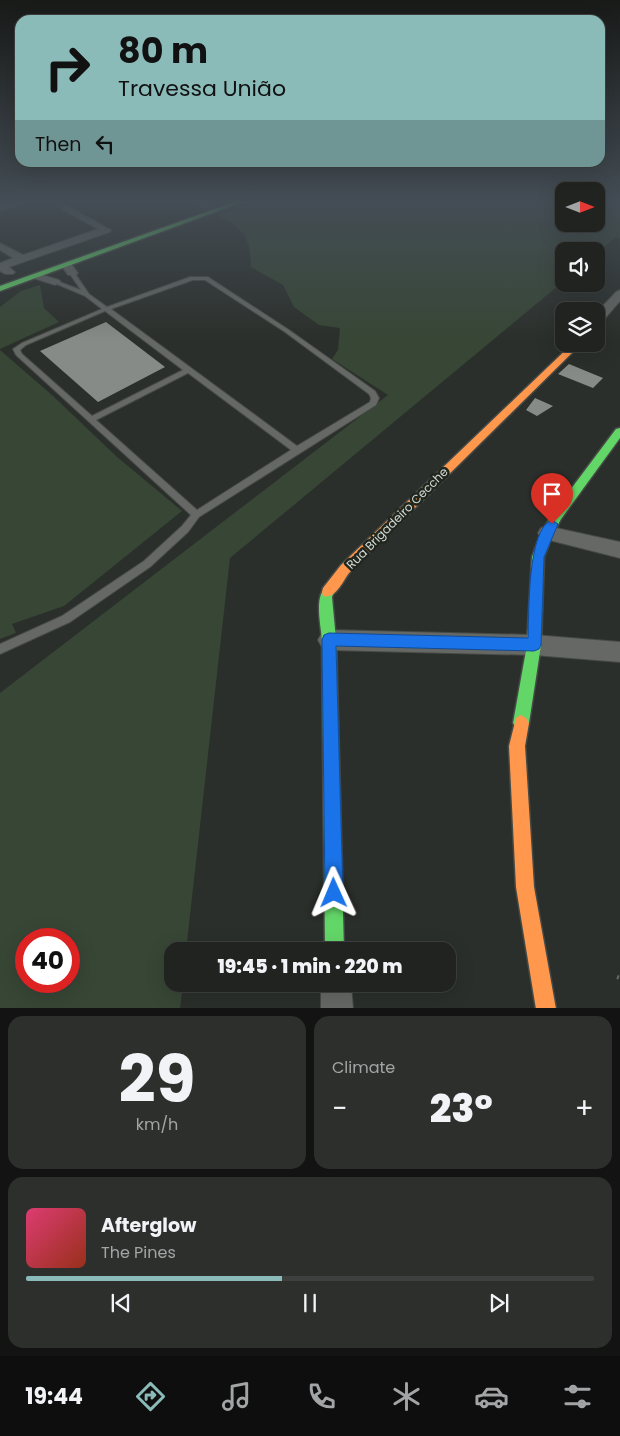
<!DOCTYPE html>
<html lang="en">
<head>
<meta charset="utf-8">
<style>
  :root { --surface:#202320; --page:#2d2f2d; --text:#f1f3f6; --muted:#a2a4a5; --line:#3d403e; --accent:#8bbbb9 }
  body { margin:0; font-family:Poppins,sans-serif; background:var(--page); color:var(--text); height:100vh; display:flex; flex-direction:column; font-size:19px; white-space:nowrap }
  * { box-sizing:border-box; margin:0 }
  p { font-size:16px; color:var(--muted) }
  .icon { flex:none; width:28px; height:28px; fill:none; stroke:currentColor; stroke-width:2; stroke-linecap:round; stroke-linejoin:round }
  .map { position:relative; height:1008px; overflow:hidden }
  .panel { display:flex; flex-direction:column; gap:8px; padding:8px; background:#121312; flex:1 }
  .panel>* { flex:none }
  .hud { position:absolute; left:15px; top:15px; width:590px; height:152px; border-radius:15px; box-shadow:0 5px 20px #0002,0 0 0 1px var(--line); background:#8bbbb9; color:#111; overflow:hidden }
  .needle { width:32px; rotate:90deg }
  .fabs { position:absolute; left:555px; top:182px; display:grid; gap:10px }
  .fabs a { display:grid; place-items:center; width:50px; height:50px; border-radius:10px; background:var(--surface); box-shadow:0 5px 20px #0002,0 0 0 1px var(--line); font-size:25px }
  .speed { position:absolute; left:15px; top:928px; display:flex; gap:10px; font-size:25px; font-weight:700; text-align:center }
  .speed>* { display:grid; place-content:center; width:65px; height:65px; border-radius:50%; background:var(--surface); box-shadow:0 5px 20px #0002,0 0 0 1px var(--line); line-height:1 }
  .speed .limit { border:8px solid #d22; background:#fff; color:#111 }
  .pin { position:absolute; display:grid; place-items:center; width:42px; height:42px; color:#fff; margin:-51px -21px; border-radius:50% 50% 50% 0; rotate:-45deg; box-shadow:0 0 5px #0007 }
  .pin .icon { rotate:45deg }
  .me { position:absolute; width:55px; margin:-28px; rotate:359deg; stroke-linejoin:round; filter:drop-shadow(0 0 4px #0008) }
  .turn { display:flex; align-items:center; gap:18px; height:105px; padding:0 20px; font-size:22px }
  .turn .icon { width:65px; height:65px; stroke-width:2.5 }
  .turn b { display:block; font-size:35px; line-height:42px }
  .then { display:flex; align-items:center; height:48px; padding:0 20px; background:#0003; gap:10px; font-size:19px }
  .big { font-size:38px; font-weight:800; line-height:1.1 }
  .panel .widget { flex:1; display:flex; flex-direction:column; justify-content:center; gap:8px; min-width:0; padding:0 18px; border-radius:15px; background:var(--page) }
  .panel .dial { align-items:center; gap:0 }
  .dial b { font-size:65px; line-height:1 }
  .song { display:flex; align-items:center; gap:15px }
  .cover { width:60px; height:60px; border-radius:8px; background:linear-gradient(135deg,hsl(340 70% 55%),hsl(10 70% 35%)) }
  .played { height:5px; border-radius:2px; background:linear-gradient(90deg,var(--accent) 45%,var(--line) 45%) }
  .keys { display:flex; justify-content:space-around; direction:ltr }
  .heat { display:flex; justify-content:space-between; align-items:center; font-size:28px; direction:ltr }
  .panel .tiles { flex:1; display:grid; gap:8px; grid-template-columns:1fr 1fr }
  .widget:last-child { grid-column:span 2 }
  .trip { position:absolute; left:164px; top:942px; width:292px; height:50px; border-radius:15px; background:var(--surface); box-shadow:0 5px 20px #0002,0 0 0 1px var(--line); font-weight:800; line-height:50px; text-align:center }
  .menu { display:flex; height:80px; justify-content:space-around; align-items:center; background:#0d0e0d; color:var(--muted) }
  .menu .icon { width:35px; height:35px }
  .menu .selected { color:var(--accent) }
  .menu b { font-size:22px; color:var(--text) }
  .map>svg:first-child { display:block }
  .green { fill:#374635; fill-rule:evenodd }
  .building { fill:#878b87 }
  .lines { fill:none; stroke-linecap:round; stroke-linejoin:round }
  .lane-casing { stroke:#464a46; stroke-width:2 }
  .street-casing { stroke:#464a46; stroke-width:2 }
  .fast-casing { stroke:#464a46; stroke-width:3 }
  .slow-casing { stroke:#464a46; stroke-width:3 }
  .path { stroke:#676a67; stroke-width:4; stroke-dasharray:2 5.5; stroke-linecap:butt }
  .lane { fill:#656865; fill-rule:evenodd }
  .street { fill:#656865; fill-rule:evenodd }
  .fast { fill:#63d668; fill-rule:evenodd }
  .slow { fill:#ff974d; fill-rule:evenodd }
  .route { fill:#1a73e8; stroke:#114b97 }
  .labels { text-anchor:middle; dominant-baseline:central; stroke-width:5; stroke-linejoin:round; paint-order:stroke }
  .street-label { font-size:12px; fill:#d6dad5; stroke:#20271f }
</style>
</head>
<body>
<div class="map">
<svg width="620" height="1009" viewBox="0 0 620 1009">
  <rect width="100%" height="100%" fill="#2b2f2b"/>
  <path class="green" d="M260,200H564V224H596V200L620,204V238L616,237L596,254V251H564V281L230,558L186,951H172V984H183L180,1008L0,1009V693L388,395L332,359L338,350L340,328L319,325L294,307L283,285L251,267C250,235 244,230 218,215ZM26,939H69V981H26Z
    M40,285L44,308L59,322L0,349V307L21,291Z
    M0,350L53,396L116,456L182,511L64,606L12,624L16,633L0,639Z"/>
  <path class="building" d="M106,322L165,367L98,402L40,351Z
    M569,364L603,378L593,388L558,374Z
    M535,398L553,406L537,416L526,410Z"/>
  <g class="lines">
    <defs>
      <path id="lane" d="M70,272H74L89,294L107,307L190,277H208L289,330L375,391L379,398L376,405L199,517L188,532L150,567L70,622L0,654V644L62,616L144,561L182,526L191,515L16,355L13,349L22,343L102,309L85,296L52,282L57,281L81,290L69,273ZM193,280H205L285,332L369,394L371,398L370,402L297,446L111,309ZM105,311L183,370L92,416L22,354L20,350L26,345ZM188,373L291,450L197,510L96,420Z"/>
      <path id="street" d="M21,200H35L0,211V205Z
        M190,200H202L211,205L206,208Z
        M66,205L111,230L110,232L9,267L15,272L13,274H5L0,271V263L13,258L0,250V243L23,255L98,229L63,210L61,208Z
        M66,262C72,263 74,268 78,273L76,275H68L61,265Z
        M40,274L59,280L61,282L55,285L36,279L34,277L36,275Z
        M620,290V301L600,324L596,325V313L616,292Z
        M547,526L620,542V558L541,538L538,533L541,528Z
        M329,630L534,635L620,642V662L534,655L329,650L322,647L318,640L322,633Z
        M321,984H351L353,1009H321Z"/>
      <path id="fast" d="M240,200H248L0,291V286Z
        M620,428V438L561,519L553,534L544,557L541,645L529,723L526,728L521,731L516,728L513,723L527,645L532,557L541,533L553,513L616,429Z
        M328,587L333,588L334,592L332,597L336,640L344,951H325L322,640C321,626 313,592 328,587Z"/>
      <path id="slow" d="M572,344H581L349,573C343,581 335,600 323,596L322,592L323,588L341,565Z
        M521,715L526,718L529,723L525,746L534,887L556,1009H536L516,887L509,746L516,718Z"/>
    </defs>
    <use href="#lane" class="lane-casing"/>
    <use href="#street" class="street-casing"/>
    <use href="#fast" class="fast-casing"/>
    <use href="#slow" class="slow-casing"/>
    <path class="path" d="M617,977L620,978"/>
    <use href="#lane" class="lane"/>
    <use href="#street" class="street"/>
    <use href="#fast" class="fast"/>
    <use href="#slow" class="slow"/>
  </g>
  <linearGradient id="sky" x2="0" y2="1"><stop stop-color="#181a18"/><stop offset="0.59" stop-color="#444d55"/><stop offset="1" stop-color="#444d55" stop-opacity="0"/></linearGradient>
  <rect width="620" height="341" fill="url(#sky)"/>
  <path class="route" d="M552,520L558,524L544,557L541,645L539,649L534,651L336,646L343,893L341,899L334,902L328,899L325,893L322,640L324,635L329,633L528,638C529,615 527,528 552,520Z"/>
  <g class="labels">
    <g class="street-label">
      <text transform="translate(397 518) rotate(-45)">Rua Brigadeiro Cecche</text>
    </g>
  </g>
</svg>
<div class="fabs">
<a><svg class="needle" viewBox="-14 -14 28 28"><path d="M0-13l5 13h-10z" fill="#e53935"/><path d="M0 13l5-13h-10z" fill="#a2a4a5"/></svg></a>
<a><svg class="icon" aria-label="sound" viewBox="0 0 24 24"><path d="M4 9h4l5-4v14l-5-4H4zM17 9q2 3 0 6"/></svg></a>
<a><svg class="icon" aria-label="layers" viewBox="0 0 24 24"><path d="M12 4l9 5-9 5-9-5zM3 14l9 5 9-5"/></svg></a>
</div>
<div class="speed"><div class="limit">40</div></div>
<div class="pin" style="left:552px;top:524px;background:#d93025"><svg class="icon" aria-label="arrive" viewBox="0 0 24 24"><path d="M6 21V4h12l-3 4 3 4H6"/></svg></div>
<svg class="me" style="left:334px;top:893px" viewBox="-20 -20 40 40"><path d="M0-17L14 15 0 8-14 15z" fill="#1a73e8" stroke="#fff" stroke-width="4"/></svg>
<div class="trip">19:45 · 1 min · 220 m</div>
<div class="hud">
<div class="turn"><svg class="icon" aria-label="right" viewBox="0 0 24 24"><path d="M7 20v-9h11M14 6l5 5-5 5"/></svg><div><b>80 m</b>Travessa União</div></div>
<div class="then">Then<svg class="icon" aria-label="left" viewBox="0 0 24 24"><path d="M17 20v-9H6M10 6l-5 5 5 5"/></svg></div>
</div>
</div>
<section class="panel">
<div class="tiles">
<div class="widget dial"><b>29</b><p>km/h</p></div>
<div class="widget"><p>Climate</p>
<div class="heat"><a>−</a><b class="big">23°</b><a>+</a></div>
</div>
<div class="widget">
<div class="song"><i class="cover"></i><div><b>Afterglow</b><p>The Pines</p></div></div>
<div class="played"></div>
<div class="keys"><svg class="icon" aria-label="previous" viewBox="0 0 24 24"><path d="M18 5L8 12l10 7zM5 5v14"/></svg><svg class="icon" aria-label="pause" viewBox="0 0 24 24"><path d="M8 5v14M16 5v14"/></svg><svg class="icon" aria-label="next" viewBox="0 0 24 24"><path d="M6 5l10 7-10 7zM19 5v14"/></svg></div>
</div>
</div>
</section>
<nav class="menu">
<b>19:44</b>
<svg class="icon selected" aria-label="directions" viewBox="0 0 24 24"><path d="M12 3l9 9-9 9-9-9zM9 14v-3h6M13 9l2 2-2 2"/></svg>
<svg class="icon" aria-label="music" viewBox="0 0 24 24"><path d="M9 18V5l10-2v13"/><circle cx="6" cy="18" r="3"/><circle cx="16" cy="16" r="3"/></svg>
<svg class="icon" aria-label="phone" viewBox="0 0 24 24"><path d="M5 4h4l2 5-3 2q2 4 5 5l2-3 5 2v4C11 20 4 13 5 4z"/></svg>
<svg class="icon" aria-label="climate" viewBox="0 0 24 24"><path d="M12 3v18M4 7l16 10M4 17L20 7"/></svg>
<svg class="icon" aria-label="car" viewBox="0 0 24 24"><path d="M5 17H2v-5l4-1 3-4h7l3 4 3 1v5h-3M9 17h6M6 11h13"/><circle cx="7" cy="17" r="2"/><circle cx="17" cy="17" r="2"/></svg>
<svg class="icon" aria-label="filters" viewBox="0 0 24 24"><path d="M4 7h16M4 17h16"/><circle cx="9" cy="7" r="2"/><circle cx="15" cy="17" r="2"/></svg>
</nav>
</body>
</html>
